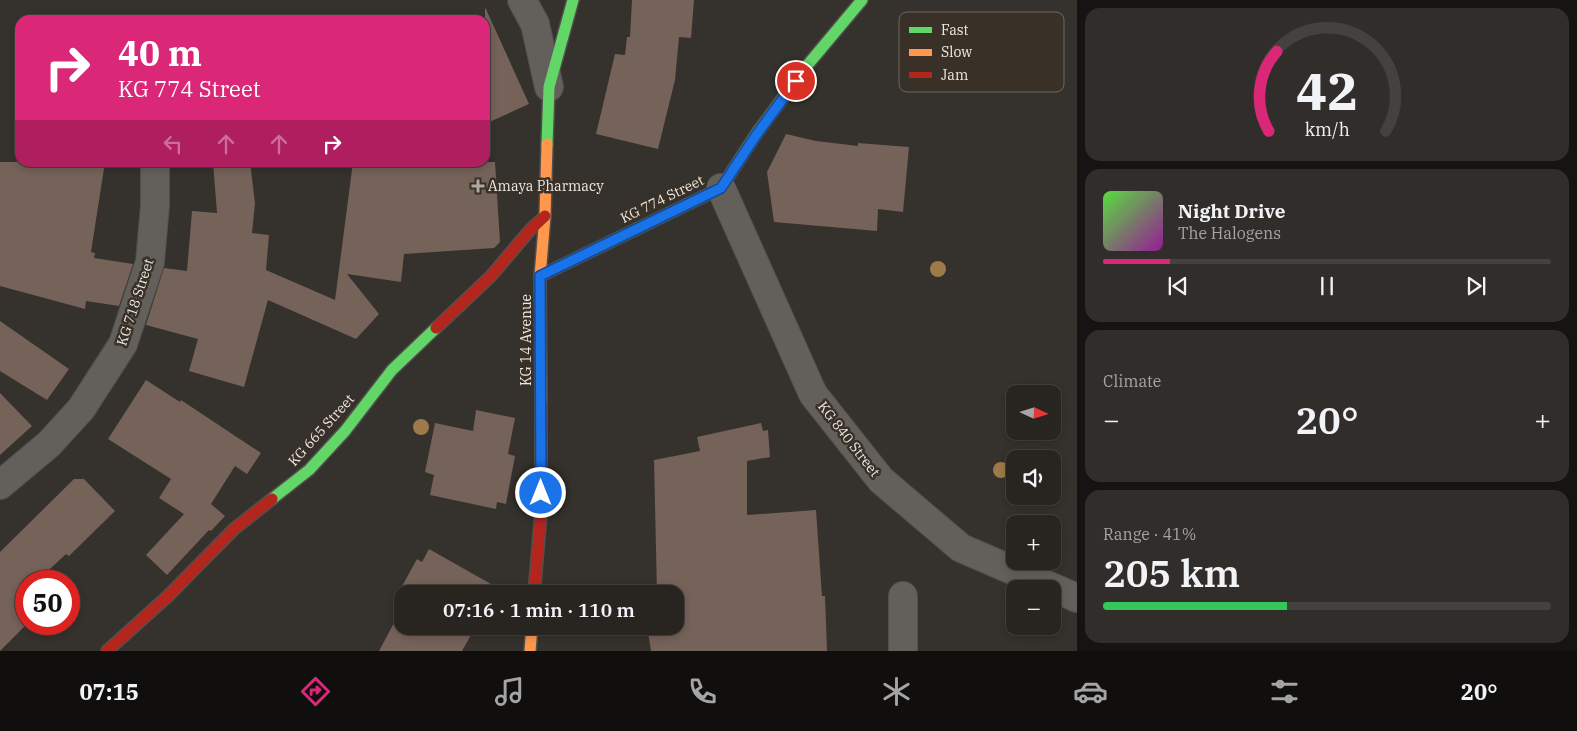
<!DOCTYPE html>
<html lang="en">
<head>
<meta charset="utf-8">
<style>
  :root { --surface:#282521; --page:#302d2a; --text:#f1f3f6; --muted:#a5a5a5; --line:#44423f; --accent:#db2777 }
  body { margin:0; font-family:"IBM Plex Serif",serif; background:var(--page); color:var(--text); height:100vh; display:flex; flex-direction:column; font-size:19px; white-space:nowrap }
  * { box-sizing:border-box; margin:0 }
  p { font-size:16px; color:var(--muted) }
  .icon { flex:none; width:28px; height:28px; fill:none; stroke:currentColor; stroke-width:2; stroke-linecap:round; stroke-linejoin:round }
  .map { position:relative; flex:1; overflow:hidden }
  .details { display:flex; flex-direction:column; gap:8px; padding:8px; background:#161412; width:500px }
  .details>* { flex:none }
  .banner { position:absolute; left:15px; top:15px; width:475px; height:152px; border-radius:15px; box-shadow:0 2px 8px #0003,0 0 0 1px var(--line); background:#db2777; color:#fff; overflow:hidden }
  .needle { width:32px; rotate:94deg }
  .controls { position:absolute; left:1006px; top:385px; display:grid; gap:10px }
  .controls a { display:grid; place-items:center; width:55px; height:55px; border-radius:10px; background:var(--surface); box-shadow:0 2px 8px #0003,0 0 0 1px var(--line); font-size:25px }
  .speed { position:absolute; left:15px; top:570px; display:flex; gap:10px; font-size:25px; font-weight:700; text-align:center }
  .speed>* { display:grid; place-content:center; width:65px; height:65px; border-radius:50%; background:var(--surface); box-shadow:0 2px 8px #0003,0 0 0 1px var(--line); line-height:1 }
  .speed .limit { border:8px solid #d22; background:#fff; color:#111 }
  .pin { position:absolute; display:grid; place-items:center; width:42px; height:42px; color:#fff; margin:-21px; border:2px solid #fff; border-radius:50%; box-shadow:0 1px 5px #0007 }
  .me { position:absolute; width:55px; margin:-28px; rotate:0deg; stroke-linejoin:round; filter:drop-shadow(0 0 4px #0008) }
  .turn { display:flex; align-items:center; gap:18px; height:105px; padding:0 20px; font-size:22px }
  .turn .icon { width:65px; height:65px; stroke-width:2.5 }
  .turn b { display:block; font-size:35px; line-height:42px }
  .lanes { display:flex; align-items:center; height:48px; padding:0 20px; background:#0003; justify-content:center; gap:25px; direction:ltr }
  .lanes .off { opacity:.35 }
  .big { font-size:38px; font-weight:600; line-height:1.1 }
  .details .widget { flex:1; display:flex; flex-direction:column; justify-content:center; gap:8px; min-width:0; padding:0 18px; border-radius:15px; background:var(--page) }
  .details .dial { align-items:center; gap:0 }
  .dial svg { height:130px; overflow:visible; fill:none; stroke:var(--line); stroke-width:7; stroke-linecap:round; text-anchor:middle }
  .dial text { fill:var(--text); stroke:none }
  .song { display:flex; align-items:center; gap:15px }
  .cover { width:60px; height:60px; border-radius:8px; background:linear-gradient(135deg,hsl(110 70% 55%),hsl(300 70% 35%)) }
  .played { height:5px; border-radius:2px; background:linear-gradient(90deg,var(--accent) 15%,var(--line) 15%) }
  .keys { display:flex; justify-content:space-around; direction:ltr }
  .heat { display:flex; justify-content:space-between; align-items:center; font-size:28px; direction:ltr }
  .charge { height:8px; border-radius:4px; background:linear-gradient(90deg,#34c759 41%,var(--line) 0) }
  .trip { position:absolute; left:394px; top:585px; width:290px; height:50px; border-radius:15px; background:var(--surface); box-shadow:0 2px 8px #0003,0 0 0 1px var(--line); font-weight:600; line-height:50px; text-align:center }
  .dock { display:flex; height:80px; justify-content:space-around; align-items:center; background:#100f0d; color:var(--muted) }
  .dock .icon { width:35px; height:35px }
  .dock .selected { color:var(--accent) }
  .dock b { font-size:22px; color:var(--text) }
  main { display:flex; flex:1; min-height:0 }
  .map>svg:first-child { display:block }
  .building { fill:#756259 }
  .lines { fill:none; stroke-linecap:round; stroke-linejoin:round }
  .street-casing { stroke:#524f4b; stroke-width:30 }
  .fast-casing { stroke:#524f4b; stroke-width:14 }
  .slow-casing { stroke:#524f4b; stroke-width:14 }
  .jam-casing { stroke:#524f4b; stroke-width:14 }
  .street { stroke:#63605c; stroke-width:28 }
  .fast { stroke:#63d668; stroke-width:11 }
  .slow { stroke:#ff974d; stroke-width:11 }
  .jam { stroke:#b3261e; stroke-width:11 }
  .tree { fill:#9e7a4a }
  .route-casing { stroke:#114b97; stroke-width:12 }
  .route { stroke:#1a73e8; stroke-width:9 }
  .poi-dot { fill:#aca8a2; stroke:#393128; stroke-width:2 }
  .labels { text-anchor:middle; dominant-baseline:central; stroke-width:5; stroke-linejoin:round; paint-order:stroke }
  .poi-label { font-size:14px; fill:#ece8e2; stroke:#393128; text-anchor:start }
  .street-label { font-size:14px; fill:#ece8e2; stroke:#393128 }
  .key { fill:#393128; stroke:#6f6860; stroke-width:1 }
  .key-label { font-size:14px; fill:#ece8e2 }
</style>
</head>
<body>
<main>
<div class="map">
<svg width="1077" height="651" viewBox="0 0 1077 651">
  <rect width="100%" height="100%" fill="#35312c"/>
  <path class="building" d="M632,0H694L691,38L679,37L675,80L658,149L596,134L615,54L625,55L627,37H630Z
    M485,7L529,104L485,124Z
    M786,134L816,141L858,146V143L909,147L903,212L878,209L877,231L774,222L767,172Z
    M0,162H105L91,252L95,253L94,258L133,264L119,306L86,301L85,309L0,286Z
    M213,162H250L255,203L252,233L269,235L266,270L335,300L353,162H495L500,242L494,248L404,254L401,282L347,274L379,314L356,339L268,300L244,387L189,371L198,339L146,325L164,268L187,271L192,211L217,213Z
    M0,321L69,369L47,400L0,371Z
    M146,380L180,402L181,400L261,453L247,474L235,466L211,504L225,516L211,531L209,530L167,575L146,555L184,514L159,498L171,479L108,439Z
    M0,393L32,426L0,455Z
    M476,410L515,418L508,454L515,456L506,504L497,502L496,509L430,495L434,475L425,472L435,423L473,431Z
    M761,423L763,431L768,430L770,457L747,461V515L816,510L822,596H825L827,651H651L647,626H675V594H657L654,460L700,451L697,437Z
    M74,479H84L115,511L69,556L66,554L37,581H26V625L0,651V552Z
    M429,549L498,588L494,594H402V603L395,599L417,559L422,562Z
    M402,608V626H476L462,651H379Z"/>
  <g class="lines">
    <defs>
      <path id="street" d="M522,0L535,24L549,87
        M721,188L813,394L881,480L961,548L1077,598
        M0,485L49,444L81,409L123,344L150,262L155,205V162
        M903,596V651"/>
      <path id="fast" d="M547,144L549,87L573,0
        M540,276L721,188L757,133L805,68L862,0
        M272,499L309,470L345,431L392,370L436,328"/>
      <path id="slow" d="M541,402L540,276L545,216L547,144
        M530,651L532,626"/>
      <path id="jam" d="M436,328L491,276L530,230L545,216
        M534,594L541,513V402
        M107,651L168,596L234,529L272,499"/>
    </defs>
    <use href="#street" class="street-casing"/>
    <use href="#fast" class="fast-casing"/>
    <use href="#slow" class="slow-casing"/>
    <use href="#jam" class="jam-casing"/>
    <use href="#street" class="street"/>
    <use href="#fast" class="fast"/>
    <use href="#slow" class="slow"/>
    <use href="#jam" class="jam"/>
  </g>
  <g class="tree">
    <circle cx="938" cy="269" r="8"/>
    <circle cx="421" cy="427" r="8"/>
    <circle cx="1001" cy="470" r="8"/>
  </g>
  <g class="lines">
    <defs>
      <path id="route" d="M541,493L540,276L721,188L757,134L796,81"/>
    </defs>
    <use href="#route" class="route-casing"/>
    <use href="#route" class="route"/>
  </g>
  <path class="poi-dot" d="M475.5 178.5h5v5h5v5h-5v5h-5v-5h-5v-5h5z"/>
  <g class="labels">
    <g class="poi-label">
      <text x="488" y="186">Amaya Pharmacy</text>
    </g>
    <g class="street-label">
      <text transform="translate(662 199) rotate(-26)">KG 774 Street</text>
      <text transform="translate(135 302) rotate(-72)">KG 718 Street</text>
      <text transform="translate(526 340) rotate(-90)">KG 14 Avenue</text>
      <text transform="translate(321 430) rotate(-48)">KG 665 Street</text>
      <text transform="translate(849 439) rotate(52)">KG 840 Street</text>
    </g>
  </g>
  <rect x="899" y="12" width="165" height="80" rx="8" class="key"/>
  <rect x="909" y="27" width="23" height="6" fill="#63d668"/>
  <rect x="909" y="49" width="23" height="7" fill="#ff974d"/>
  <rect x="909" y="72" width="23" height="6" fill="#b3261e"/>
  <g class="key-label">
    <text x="941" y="35">Fast</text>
    <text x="941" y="57">Slow</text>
    <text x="941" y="80">Jam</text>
  </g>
</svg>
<div class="controls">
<a><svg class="needle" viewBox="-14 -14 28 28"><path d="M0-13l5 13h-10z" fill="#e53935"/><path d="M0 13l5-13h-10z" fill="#a5a5a5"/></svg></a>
<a><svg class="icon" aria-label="sound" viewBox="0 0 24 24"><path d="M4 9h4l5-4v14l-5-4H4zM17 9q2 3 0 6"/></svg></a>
<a>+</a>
<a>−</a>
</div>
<div class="speed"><div class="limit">50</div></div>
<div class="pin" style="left:796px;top:81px;background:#d93025"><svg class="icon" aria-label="arrive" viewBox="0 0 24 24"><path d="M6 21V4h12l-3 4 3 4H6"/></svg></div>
<svg class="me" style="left:541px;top:493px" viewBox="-20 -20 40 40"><circle r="17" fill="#1a73e8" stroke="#fff" stroke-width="3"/><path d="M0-11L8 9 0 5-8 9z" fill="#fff"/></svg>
<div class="trip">07:16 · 1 min · 110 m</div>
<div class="banner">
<div class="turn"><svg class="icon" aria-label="right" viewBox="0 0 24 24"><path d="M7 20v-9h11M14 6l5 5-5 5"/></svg><div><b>40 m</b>KG 774 Street</div></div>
<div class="lanes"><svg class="icon off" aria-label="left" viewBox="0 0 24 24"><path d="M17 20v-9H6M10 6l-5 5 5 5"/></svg><svg class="icon off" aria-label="ahead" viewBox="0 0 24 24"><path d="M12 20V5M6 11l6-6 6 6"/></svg><svg class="icon off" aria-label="ahead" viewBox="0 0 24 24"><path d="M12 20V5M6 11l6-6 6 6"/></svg><svg class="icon" aria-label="right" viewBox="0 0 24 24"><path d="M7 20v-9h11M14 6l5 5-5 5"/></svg></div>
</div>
</div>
<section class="details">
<div class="widget dial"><svg viewBox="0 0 100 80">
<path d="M14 69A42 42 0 1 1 86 69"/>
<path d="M14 69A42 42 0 0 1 19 20" stroke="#db2777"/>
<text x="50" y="56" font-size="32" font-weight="700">42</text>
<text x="50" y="72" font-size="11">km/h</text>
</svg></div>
<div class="widget">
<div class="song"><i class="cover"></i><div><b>Night Drive</b><p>The Halogens</p></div></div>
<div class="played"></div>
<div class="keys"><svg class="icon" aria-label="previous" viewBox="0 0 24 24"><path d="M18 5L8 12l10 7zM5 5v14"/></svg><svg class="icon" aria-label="pause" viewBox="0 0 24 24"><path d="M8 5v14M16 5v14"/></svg><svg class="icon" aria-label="next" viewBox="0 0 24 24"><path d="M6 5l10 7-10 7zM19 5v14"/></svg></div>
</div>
<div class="widget"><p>Climate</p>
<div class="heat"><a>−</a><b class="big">20°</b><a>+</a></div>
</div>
<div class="widget"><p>Range · 41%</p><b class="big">205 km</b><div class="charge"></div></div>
</section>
</main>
<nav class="dock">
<b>07:15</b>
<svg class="icon selected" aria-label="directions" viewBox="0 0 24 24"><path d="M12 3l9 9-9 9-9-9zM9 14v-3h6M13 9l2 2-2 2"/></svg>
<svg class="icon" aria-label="music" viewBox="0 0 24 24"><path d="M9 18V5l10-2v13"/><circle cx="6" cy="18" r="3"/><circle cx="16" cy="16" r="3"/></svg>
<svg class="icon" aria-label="phone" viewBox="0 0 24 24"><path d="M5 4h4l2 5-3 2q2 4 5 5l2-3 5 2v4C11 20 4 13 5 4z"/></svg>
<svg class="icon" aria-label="climate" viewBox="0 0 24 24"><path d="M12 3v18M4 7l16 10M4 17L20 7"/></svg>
<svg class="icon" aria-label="car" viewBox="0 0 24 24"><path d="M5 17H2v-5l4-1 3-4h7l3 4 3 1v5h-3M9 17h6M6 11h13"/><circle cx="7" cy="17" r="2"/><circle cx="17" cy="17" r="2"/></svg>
<svg class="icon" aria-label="filters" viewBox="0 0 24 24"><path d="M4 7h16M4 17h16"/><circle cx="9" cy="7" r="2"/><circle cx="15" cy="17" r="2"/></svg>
<b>20°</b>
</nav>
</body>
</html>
